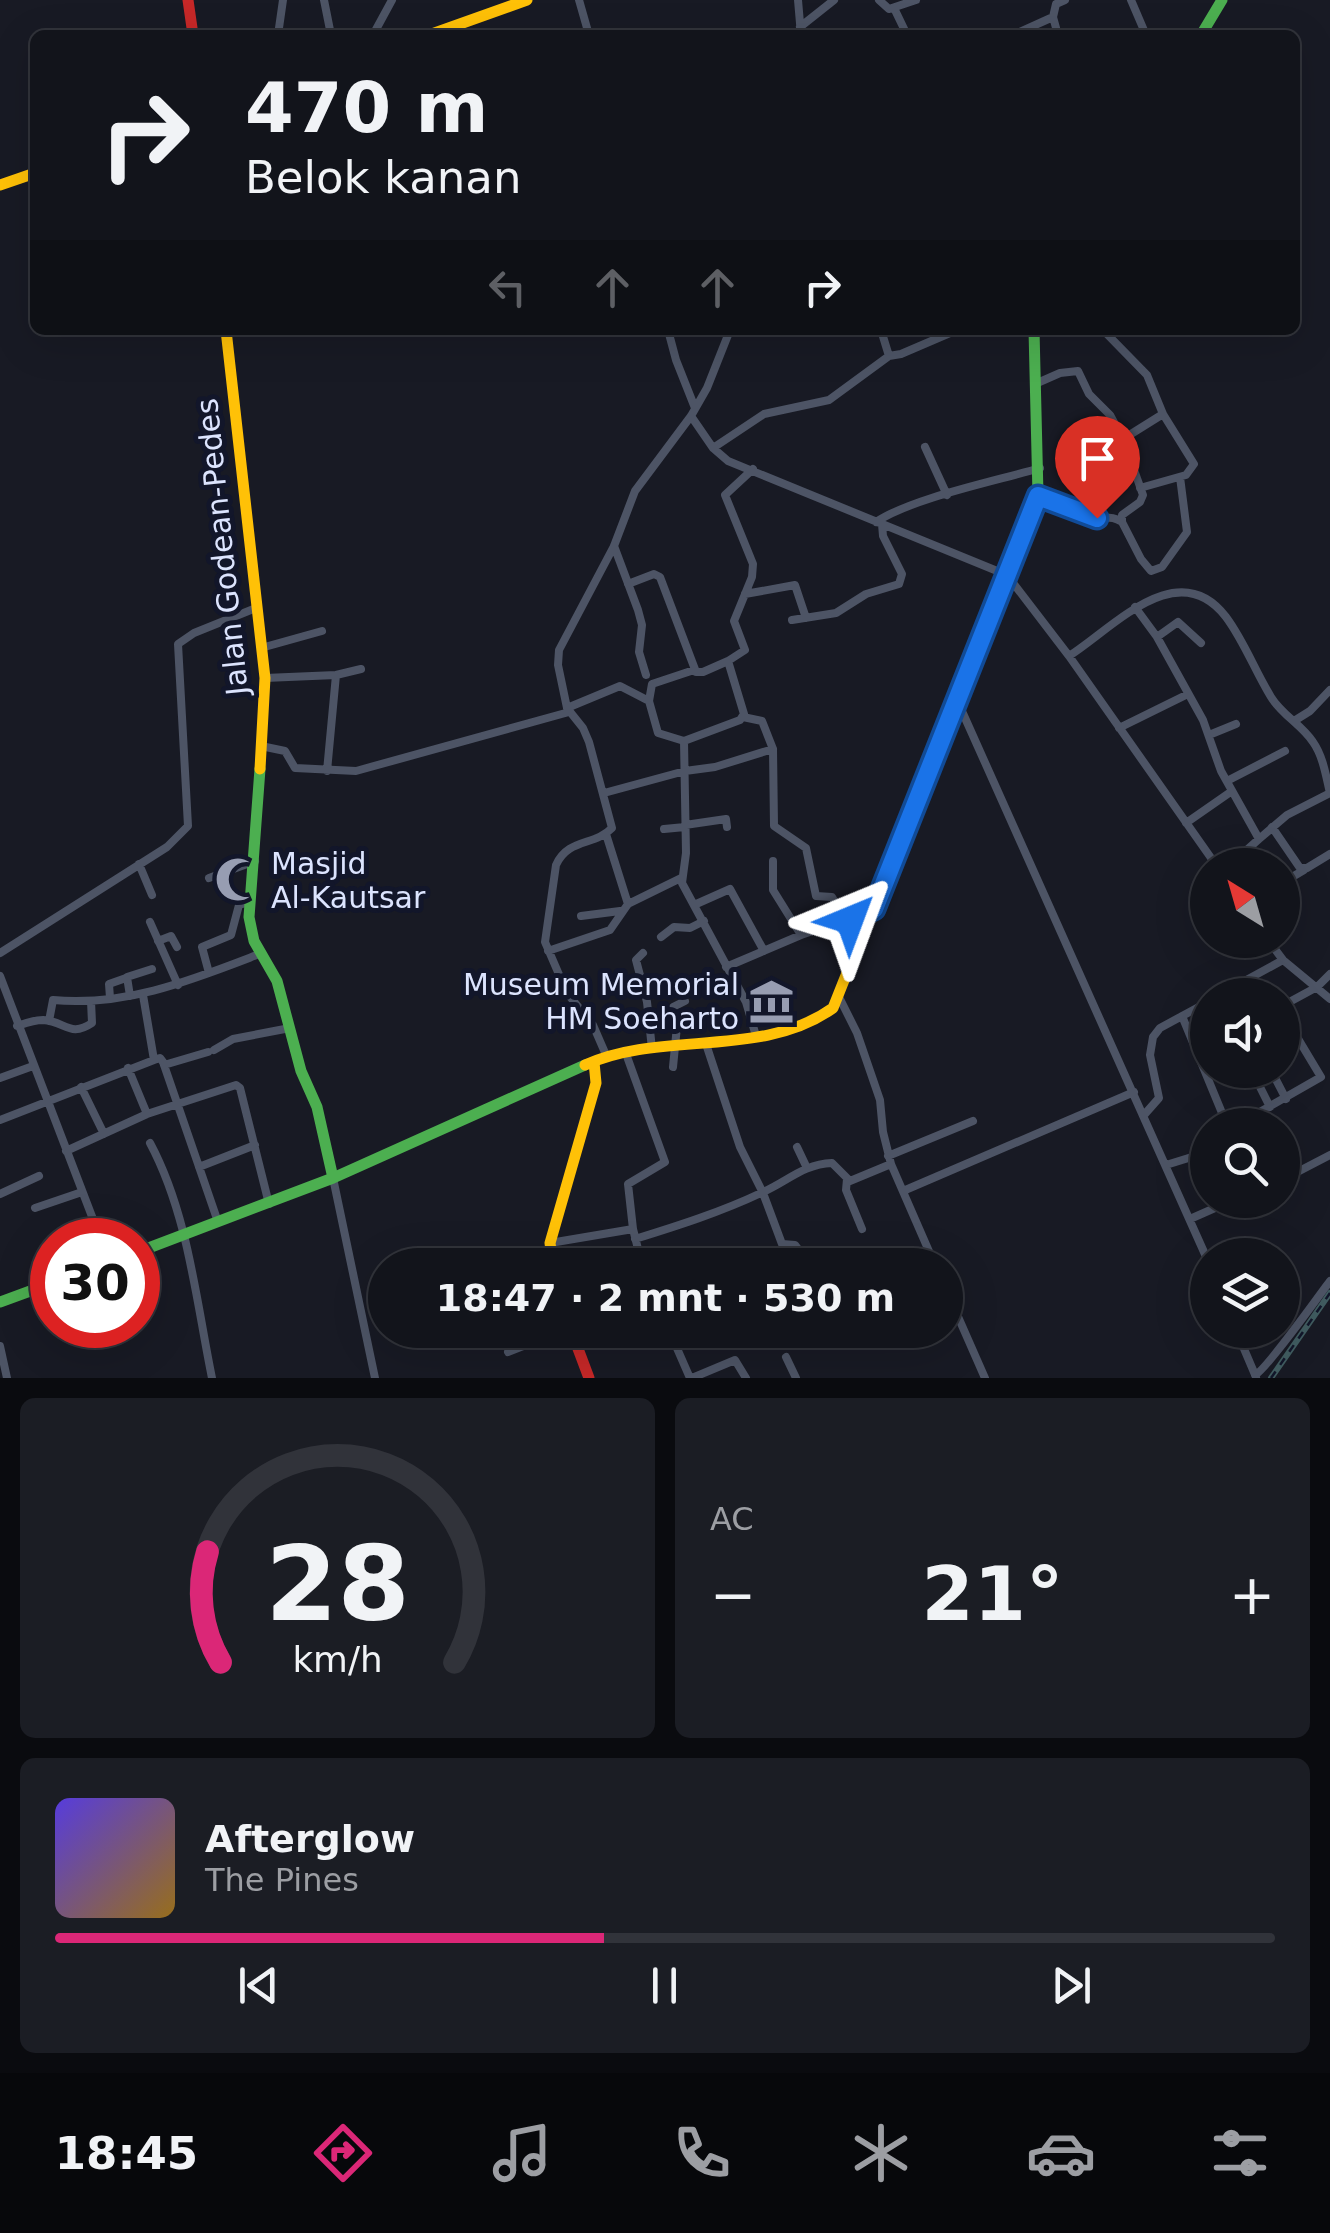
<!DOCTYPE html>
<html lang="id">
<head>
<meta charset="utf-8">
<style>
  :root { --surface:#12141b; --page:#1b1d24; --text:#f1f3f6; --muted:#9c9ea3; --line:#31333a; --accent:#db2777 }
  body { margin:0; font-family:"DejaVu Sans",sans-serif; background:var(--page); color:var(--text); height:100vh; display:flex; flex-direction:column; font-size:38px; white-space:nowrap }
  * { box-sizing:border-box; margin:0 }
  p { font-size:32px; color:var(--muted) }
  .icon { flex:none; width:55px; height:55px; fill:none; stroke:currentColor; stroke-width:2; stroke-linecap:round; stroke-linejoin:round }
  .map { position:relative; height:1378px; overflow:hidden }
  .details { display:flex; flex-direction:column; gap:20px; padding:20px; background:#0a0b0f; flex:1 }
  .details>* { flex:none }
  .guide { position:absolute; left:30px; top:30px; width:1270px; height:305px; border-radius:15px; box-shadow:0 10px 40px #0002,0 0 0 2px var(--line); background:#12141b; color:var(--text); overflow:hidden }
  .needle { width:65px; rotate:323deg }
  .tools { position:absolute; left:1190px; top:848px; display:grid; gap:20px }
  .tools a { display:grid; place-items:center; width:110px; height:110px; border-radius:50%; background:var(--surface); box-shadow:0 10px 40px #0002,0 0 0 2px var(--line); font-size:50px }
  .speed { position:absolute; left:30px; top:1218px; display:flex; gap:20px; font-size:50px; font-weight:700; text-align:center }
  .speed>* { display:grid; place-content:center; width:130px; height:130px; border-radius:50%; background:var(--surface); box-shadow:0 10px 40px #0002,0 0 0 2px var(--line); line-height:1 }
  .speed .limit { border:15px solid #d22; background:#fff; color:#111 }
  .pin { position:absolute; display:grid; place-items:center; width:85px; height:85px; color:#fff; margin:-102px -42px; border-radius:50% 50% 50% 0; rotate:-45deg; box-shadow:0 0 10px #0007 }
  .pin .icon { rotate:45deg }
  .me { position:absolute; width:110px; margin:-55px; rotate:44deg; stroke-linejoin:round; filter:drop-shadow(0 0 8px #0008) }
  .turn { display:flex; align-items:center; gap:35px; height:210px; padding:0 50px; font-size:45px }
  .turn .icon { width:130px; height:130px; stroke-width:2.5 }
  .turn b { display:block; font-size:70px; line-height:85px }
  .lanes { display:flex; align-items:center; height:95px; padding:0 50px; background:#0003; justify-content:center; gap:50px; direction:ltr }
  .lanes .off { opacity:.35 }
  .big { font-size:75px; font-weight:700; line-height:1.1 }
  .details .card { flex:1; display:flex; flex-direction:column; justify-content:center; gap:15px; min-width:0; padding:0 35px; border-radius:15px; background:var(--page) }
  .details .dial { align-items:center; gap:0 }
  .dial svg { height:260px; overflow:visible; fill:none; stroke:var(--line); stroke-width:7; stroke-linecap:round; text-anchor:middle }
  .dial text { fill:var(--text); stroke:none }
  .song { display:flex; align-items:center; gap:30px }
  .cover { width:120px; height:120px; border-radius:15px; background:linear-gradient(135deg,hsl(250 70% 55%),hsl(40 70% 35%)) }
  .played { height:10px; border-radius:5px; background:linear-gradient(90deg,var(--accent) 45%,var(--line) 45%) }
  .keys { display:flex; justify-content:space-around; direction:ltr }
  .heat { display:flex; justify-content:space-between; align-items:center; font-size:55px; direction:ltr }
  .details .tiles { flex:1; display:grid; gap:20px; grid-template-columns:1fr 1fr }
  .card:last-child { grid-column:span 2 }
  .trip { position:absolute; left:368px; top:1248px; width:595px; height:100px; border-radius:50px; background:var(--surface); box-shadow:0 10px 40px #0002,0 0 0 2px var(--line); font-weight:700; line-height:100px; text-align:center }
  .tabs { display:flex; height:160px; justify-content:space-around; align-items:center; background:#07080b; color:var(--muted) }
  .tabs .icon { width:70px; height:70px }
  .tabs .selected { color:var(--accent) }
  .tabs b { font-size:45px; color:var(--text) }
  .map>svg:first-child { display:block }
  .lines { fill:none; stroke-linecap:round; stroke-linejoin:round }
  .street { stroke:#4d5465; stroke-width:8 }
  .fast { stroke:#4caf50; stroke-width:11 }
  .slow { stroke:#ffc107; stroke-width:11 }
  .jam { stroke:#c62828; stroke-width:11 }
  .rail-casing { stroke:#405c60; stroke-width:6 }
  .rail { stroke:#12162a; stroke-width:2.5; stroke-dasharray:8; stroke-linecap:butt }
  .route-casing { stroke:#114b97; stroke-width:25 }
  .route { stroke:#1a73e8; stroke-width:18 }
  .labels { text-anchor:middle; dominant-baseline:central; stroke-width:10; stroke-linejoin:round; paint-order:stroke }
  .street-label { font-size:30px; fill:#dce4fe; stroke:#12162a }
  .poi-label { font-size:30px; fill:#dce4fe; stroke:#12162a; text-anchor:start }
</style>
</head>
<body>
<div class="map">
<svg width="1330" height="1378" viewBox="0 0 1330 1378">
  <rect width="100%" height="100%" fill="#181a24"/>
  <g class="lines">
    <path class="street" d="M324,0L331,35
      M579,0L589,35
      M798,0L801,35
      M879,0L889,9L916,0
      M1131,0L1146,35
      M894,8L907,35
      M1053,17L1058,35
      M800,27L834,0
      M278,35L283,0
      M373,35L392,0
      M1013,35L1053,17L1056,4L1065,0
      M668,330L676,360L695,408
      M881,330L889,356
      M1103,330L1147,375L1163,414L1194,464L1186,475L1140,488
      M1035,384L1060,373L1078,371L1089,394L1110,415L1123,439L1143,495L1140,502L1122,515V522L1141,559L1151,571L1162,567L1187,532L1180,477
      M691,416L713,448L728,461L1007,575L1069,656L1216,865
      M1123,439L1163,414
      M925,447L947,495
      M713,448L764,414L829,400L889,356L901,354L957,330
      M1038,495C1056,504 1076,516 1096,518C1108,519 1111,515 1122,522
      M876,522C912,498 996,481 1040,468
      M614,546L638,610L642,625L639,652L646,675
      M628,584L654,574L660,577L696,672H703L728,661
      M745,594L795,585L806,618
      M1135,607L1157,637L1203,720L1221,771L1259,839L1230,865
      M792,620L836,613L866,594L899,584L902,574L883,536L882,524
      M1157,637L1178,622L1201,643
      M261,648L322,631
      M1069,656C1113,628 1178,554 1226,617C1244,641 1255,671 1271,697C1282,715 1302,725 1313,742C1323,756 1326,776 1330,793L1287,815L1259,839
      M694,670L652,684L649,701L658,733L684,741L686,853L682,883L746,1002L756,1036
      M265,678L336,675L361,669
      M957,700L1208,1261
      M567,708L620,686L649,701
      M1294,721L1310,711L1330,690
      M1119,728L1186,695
      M1209,735L1236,724
      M684,741L740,720L744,714L728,661L745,650L734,621L752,577L753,564L725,495L753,469
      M261,746L285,751L295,768L356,771L569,712
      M773,749L774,826L806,848L816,896L832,897L846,921
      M327,771L336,675
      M1227,781L1285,751
      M604,793L685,771L715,767L773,749L762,721L743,717
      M1186,823L1232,791
      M685,825L726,819L727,827
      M1272,827L1300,868H1307L1330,854
      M664,829L685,827
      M606,834L628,904
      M773,861V890L801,935
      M139,864L152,895
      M209,878L255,861
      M1282,883L1304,870
      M694,905L730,889L764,951
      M581,916L620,911
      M150,922L178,985
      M661,937L674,927L690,928L704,921
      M1268,940L1283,960L1330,999
      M158,941L171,936L177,947
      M548,951L610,930L628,904L681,878
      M0,953L167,847L188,826L178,644L194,633L256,608
      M643,953L636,960L647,1002L652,1049
      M726,967L801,935L871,911
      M209,973L202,947L231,935L239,905L250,902
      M0,976L101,1240
      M143,995L154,1060L160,1058L163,1062L218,1222
      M1219,995L1283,960
      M130,996L127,977L152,969
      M839,997L857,1033L880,1100L883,1132L891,1164L935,1265
      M110,998L109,984L126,978
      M1282,1006L1317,987L1330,974
      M1182,1016L1227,1125
      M49,1021L53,1000C127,1007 194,979 262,953
      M17,1026C26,1023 34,1020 43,1020C65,1021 70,1038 92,1023L91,1001
      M706,1044L740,1147L763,1193L782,1244L795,1245L801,1253
      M214,1050L233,1039L290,1028
      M625,1051L665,1162L628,1184L633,1229
      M606,1055L593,1025L567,993L545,942L556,865C568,838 595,846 612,828L589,742L583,728L567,708L558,665L559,650L614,546L635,491L691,416L707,388L730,330
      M164,1065L208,1052
      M673,1067L677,1026L673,1007L685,1001
      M128,1068L147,1114
      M1271,1070L1286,1099
      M1255,1077L1270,1107
      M0,1078L33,1066
      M81,1087L104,1134
      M1144,1115L1159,1098L1150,1055L1153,1037L1160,1028L1208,1002
      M0,1120L154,1060
      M1248,1125L1251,1117L1321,1077L1282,1012
      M150,1143C188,1214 196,1300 212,1378
      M797,1147L806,1166
      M66,1151L147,1114L236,1085L240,1088L269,1204
      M888,1156L973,1121
      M1166,1165L1208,1152
      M199,1167L255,1145
      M333,1178L375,1378
      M847,1179L846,1190L862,1229
      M1282,1180L1330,1155
      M903,1191L1134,1092
      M0,1194L39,1176
      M35,1208L82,1192
      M1190,1219L1233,1200
      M635,1239C677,1226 721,1212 761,1193C787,1182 803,1164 832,1163L850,1181L891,1164
      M550,1243L633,1229L642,1265
      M945,1287L985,1378
      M669,1330L690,1378
      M1236,1330L1256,1377
      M0,1346L7,1378
      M508,1352L564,1330
      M786,1357L796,1378
      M1255,1375C1265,1371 1319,1296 1330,1281
      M692,1378L735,1360L746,1378"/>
    <path class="fast" d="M1201,35L1222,0
      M938,744L1038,495L1034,330
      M260,769L249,917L254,941L277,981L301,1071L317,1107L333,1178
      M138,1252L333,1178L585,1065
      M0,1302L52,1283"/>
    <path class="slow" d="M429,35L527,0
      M0,185L35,173
      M226,330L265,678L260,769
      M585,1065C661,1030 762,1059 833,1008L938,744
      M553,1265L550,1243L596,1083L594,1062"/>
    <path class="jam" d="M188,0L193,35
      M571,1330L589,1378"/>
    <defs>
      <path id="rail" d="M1271,1378L1330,1293"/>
    </defs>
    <use href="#rail" class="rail-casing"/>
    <use href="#rail" class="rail"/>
  </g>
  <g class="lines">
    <defs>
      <path id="route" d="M850,920L874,909L1038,496L1097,518"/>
    </defs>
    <use href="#route" class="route-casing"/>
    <use href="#route" class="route"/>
  </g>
  <defs>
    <symbol id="mosque-bare" viewBox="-9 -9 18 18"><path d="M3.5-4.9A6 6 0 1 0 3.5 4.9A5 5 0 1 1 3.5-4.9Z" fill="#979db2" stroke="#12162a" stroke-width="2.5" paint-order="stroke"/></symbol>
    <symbol id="museum-bare" viewBox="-9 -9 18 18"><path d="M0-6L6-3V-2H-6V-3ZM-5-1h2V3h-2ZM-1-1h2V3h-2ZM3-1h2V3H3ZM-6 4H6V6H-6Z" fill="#979db2" stroke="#12162a" stroke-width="2.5" paint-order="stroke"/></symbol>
  </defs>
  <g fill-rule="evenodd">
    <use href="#mosque-bare" x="206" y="848" width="63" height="63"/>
    <use href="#museum-bare" x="740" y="970" width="63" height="63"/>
  </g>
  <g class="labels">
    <g class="street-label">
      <text transform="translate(222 547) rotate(-96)">Jalan Godean-Pedes</text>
    </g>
    <g class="poi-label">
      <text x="271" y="863">Masjid<tspan x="271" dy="34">Al-Kautsar</tspan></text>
      <text x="739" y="984" text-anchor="end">Museum Memorial<tspan x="739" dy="34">HM Soeharto</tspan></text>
    </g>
  </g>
</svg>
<div class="tools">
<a><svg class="needle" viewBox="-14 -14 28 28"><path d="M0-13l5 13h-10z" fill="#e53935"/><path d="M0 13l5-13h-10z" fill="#9c9ea3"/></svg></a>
<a><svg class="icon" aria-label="sound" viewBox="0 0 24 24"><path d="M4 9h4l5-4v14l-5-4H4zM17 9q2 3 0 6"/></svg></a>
<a><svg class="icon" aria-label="search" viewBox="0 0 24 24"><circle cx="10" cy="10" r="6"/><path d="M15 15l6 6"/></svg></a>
<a><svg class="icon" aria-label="layers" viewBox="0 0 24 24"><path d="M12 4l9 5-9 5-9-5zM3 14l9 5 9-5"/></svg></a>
</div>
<div class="speed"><div class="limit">30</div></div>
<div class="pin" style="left:1097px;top:518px;background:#d93025"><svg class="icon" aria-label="arrive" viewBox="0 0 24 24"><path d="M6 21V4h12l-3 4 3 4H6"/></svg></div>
<svg class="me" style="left:850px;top:920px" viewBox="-20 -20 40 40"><path d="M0-17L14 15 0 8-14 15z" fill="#1a73e8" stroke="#fff" stroke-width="4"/></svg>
<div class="trip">18:47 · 2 mnt · 530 m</div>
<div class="guide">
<div class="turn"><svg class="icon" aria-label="right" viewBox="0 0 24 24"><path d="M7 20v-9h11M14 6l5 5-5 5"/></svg><div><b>470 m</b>Belok kanan</div></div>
<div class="lanes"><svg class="icon off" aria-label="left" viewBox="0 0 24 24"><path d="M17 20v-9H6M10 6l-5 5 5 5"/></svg><svg class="icon off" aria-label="ahead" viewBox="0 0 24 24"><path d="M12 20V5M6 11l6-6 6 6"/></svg><svg class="icon off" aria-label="ahead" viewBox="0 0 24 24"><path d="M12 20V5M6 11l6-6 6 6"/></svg><svg class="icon" aria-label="right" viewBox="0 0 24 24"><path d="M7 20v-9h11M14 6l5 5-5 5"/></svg></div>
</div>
</div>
<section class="details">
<div class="tiles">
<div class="card dial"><svg viewBox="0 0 100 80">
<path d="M14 69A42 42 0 1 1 86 69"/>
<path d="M14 69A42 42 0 0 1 10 35" stroke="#db2777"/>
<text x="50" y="56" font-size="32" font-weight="700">28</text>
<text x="50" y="72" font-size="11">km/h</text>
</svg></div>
<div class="card"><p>AC</p>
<div class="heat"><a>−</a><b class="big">21°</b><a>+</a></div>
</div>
<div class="card">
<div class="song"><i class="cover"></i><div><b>Afterglow</b><p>The Pines</p></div></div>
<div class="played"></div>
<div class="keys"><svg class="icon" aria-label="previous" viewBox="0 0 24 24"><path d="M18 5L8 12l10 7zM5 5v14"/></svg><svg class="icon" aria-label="pause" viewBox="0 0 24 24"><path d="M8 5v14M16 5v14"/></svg><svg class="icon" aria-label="next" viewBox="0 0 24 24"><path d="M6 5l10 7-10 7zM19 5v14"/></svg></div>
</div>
</div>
</section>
<nav class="tabs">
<b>18:45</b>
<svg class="icon selected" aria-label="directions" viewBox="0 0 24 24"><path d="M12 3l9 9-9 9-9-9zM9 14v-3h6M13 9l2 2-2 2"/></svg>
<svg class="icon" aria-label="music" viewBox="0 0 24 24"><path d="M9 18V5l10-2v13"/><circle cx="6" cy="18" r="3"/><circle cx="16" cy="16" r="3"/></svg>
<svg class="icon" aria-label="phone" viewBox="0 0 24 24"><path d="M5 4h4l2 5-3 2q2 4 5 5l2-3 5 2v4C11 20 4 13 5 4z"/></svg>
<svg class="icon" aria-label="climate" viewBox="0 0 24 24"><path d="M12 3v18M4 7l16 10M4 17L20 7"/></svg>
<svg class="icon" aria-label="car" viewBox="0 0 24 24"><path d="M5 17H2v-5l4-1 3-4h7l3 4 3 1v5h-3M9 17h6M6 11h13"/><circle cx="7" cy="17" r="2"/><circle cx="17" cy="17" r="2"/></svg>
<svg class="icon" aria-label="filters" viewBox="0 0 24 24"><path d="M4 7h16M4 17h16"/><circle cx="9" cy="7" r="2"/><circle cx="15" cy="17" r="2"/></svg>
</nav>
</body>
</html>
